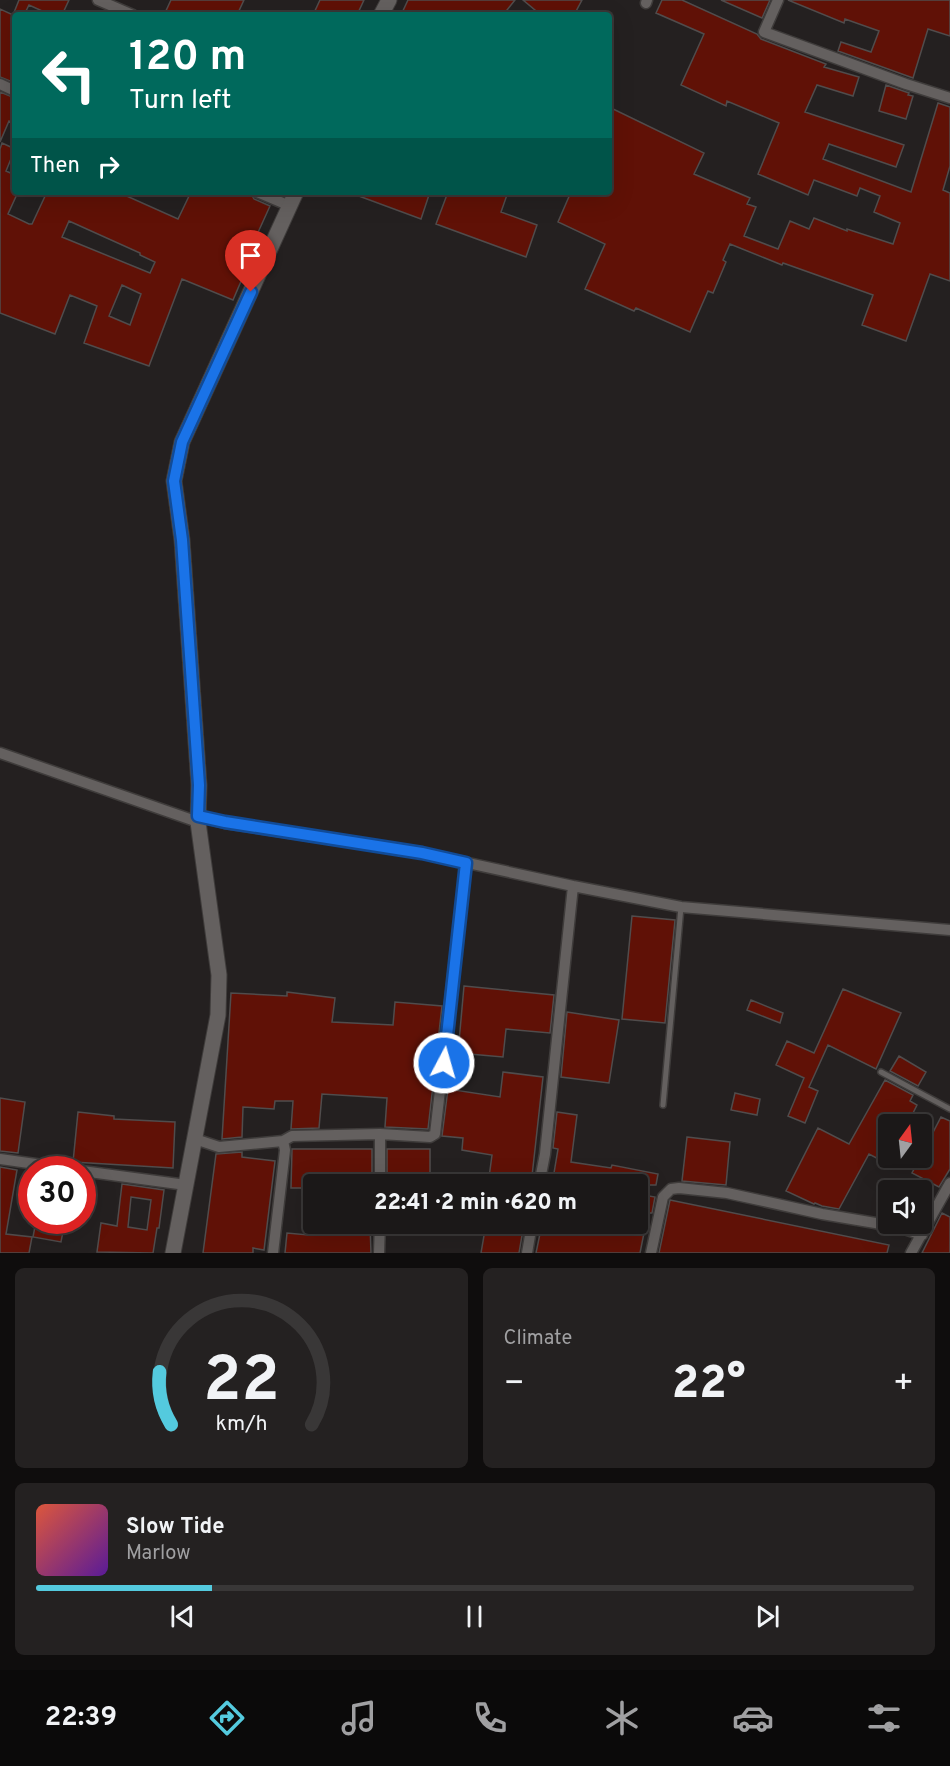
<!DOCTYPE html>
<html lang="en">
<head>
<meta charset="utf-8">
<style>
  :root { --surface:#1b1818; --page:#242121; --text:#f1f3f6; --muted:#a0a0a2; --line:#393737; --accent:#54cade }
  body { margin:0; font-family:Overpass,sans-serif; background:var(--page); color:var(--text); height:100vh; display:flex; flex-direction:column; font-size:22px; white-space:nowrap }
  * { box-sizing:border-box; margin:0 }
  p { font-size:20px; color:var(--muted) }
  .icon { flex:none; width:33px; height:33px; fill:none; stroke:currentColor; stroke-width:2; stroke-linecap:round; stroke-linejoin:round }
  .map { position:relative; height:1253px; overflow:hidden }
  .details { display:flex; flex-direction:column; gap:15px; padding:15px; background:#0f0d0d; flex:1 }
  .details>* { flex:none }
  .hud { position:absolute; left:12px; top:12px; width:600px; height:183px; border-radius:6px; box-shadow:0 6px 24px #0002,0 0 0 2px var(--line); background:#00695c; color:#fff; overflow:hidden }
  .needle { width:39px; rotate:15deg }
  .tools { position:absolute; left:878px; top:1114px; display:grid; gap:12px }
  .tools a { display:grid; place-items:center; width:54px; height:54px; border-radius:6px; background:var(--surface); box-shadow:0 6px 24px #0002,0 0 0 2px var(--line); font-size:30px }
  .speed { position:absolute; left:18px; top:1156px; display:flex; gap:12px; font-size:30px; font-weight:700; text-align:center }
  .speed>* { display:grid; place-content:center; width:78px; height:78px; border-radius:50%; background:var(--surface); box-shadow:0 6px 24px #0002,0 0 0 2px var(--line); line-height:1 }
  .speed .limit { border:9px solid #d22; background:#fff; color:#111 }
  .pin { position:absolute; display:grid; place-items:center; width:51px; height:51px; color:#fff; margin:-62px -26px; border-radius:50% 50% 50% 0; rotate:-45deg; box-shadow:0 0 6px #0007 }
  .pin .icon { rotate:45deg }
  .me { position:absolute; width:66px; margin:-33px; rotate:6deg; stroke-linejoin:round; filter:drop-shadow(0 0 4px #0008) }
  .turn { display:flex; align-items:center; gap:21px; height:126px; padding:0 18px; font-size:27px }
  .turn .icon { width:78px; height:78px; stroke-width:2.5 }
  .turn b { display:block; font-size:42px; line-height:51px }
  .then { display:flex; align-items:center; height:57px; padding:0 18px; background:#0003; gap:12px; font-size:22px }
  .big { font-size:45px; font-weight:800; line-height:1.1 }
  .details .tile { flex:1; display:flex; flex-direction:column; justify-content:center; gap:9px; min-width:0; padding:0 21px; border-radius:9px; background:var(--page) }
  .details .dial { align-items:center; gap:0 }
  .dial svg { height:156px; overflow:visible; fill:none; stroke:var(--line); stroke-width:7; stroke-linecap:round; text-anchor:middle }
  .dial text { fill:var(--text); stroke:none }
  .song { display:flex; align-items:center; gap:18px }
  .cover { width:72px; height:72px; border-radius:9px; background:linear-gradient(135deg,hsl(10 70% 55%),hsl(270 70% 35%)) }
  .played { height:6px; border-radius:3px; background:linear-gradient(90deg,var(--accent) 20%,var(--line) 20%) }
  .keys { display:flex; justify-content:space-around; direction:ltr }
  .heat { display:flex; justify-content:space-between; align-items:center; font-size:33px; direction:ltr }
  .details .tiles { flex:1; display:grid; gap:15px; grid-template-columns:1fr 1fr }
  .tile:last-child { grid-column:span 2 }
  .trip { position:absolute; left:303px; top:1174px; width:345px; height:60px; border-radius:6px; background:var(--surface); box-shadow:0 6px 24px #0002,0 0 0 2px var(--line); font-weight:800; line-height:60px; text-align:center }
  .tabs { display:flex; height:96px; justify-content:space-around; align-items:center; background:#0b0a0a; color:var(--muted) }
  .tabs .icon { width:42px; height:42px }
  .tabs .current { color:var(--accent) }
  .tabs b { font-size:27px; color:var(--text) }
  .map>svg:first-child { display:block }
  .building { fill:#601106; stroke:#504c4c; stroke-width:1.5; fill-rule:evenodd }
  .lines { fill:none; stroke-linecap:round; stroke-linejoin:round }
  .lane-casing { stroke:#3f3c3b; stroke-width:8 }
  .street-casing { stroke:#3f3c3b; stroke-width:13 }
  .secondary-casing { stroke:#3f3c3b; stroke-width:17 }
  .lane { stroke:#64605f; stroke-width:5 }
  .street { stroke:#64605f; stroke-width:10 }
  .secondary { stroke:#64605f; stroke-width:15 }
  .route-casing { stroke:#114b97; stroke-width:15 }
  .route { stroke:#1a73e8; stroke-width:10 }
</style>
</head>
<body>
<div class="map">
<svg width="950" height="1253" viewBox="0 0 950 1253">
  <rect width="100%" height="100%" fill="#242020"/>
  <path class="building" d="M19,0H69L62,15H51L29,5L24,15H14L15,83L0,77V9L13,15Z
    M171,0H244L237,15H164Z
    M320,0H364L357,15H313Z
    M408,0H515L503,15H401Z
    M523,0H582L574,15H541Z
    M662,0H682L757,34L761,39L826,64L824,67L859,77L853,96L817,85L805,112L904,145L896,167L829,144L823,159L911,192L938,103L950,107V166L943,190L950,193V281L930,274L906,341L862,325L873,295L783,263L782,265L730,244L723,260L726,262L713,293L708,291L690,332L636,308L634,311L585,289L605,244L558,222L571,192H609V107L704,153L694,174L750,198L747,204L756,207L744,236L778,249L790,221L809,229L814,218L847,231V229L893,244L900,223L874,212L880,196L860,188L857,196L814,180L808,195L758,174L779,123L727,101L726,106L681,85L704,34L656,13Z
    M721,0H770L762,18Z
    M788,0H950V36L928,29L913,78L838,51L841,42L871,52L879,31L845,19L844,23Z
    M886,85L909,93L908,95L913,96L906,119L879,111Z
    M0,92L15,98V124L9,121L0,142Z
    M2,143L15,149L6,171L15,175V192H18L8,214L29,224H32L47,192H113L119,195L120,193L178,219L191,192H250L254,199L270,206L250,250L254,251L233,300L182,279L149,366L84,343L97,306L70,295L55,334L0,313V149ZM69,221L140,253V255L155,262L150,273L62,237ZM122,285L141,294L130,325L109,316Z
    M348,192H430L421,219Z
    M448,192H508L501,212L537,225L526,257L436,224Z
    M632,916L675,920L665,1023L622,1019Z
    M464,986L554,995L550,1033L506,1029L503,1057L458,1053Z
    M843,989L901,1013L876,1069L828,1045L809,1087L818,1091L805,1123L788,1116L804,1078L776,1065L787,1041L814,1053Z
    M287,992L335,998L332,1022L393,1025L395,1002L442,1006L428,1129L385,1127L387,1098L322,1094L319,1128L291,1129L293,1101H275L274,1109L243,1107L242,1137L222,1139L231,993L287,996Z
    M751,1000L783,1013L780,1023L747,1010Z
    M567,1012L619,1020L609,1083L561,1077Z
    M899,1056L926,1072L918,1086L890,1071Z
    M503,1072L543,1077L531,1185H488L492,1155L462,1150L463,1138L442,1136L448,1089L500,1097Z
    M885,1080L913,1095L910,1101L917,1105L907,1125H888V1164L869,1154L839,1209L822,1206L815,1203L814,1204L786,1191L818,1128L849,1144Z
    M735,1093L760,1099L757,1115L731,1110Z
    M0,1098L25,1102L18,1153L0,1151Z
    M78,1112L114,1116V1119L175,1122L173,1168L73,1162Z
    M557,1112L577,1115L571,1162L611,1168L612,1165L658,1174L656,1185H552L558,1149L553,1148Z
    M941,1117L950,1121V1169L939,1187L912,1173Z
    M687,1137L730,1142L726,1185L682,1181Z
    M292,1149H372V1185H314V1188H291Z
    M387,1149H430V1185H387Z
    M242,1152V1157L275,1161L264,1250L253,1248V1253H203L216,1154Z
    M0,1167L17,1170L6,1234L32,1237L29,1253H0Z
    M122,1184L164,1190L159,1228H157L153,1253L97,1252L101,1223L117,1226ZM131,1197L151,1200L147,1230L128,1227Z
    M638,1194L655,1197L652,1213H648L640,1253H536L542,1224H638Z
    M670,1200L889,1245L887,1253H659Z
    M942,1213L950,1217V1253H922Z
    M36,1221H65L61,1242L33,1237Z
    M308,1224H370L371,1253H285L287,1233L308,1235Z
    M486,1224H524L519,1253H481Z"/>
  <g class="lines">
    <defs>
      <path id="lane" d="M881,1072L950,1109
        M663,1105L681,907"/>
      <path id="street" d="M98,0L133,15
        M778,0L764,32L906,84L950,98
        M646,3L647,0
        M0,84L15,91
        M257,192L290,206
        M0,753L198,822
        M198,816L225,823L422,853L573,886L681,907L950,930
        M195,1139L219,1147L283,1141L292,1136L380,1134L430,1137L435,1134L466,863
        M0,1159L78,1170
        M82,1171L186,1185
        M380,1185V1134
        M539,1185L545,1154L573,886
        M273,1253L285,1150L283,1141
        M379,1253L380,1224
        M527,1253L532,1224
        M651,1253L663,1197L671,1189L679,1188L727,1193L822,1214L899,1227L922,1235
        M911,1253L950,1183"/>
      <path id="secondary" d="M381,15L389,0
        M173,1253L218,1015L219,975L198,822L199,785L182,540L174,481L182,442L296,192"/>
    </defs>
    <use href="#lane" class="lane-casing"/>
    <use href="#street" class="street-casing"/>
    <use href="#secondary" class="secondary-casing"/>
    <use href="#lane" class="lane"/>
    <use href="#street" class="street"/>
    <use href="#secondary" class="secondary"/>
  </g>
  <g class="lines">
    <defs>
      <path id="route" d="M251,292L182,442L174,481L182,540L199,785L198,816L225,822L422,853L466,863L444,1063"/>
    </defs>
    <use href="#route" class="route-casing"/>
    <use href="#route" class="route"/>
  </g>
</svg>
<div class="tools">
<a><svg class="needle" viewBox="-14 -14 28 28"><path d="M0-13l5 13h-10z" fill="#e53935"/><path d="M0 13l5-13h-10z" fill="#a0a0a2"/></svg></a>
<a><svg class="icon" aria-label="sound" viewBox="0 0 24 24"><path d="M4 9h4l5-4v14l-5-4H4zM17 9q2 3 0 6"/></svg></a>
</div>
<div class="speed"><div class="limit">30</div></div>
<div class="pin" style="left:251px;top:292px;background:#d93025"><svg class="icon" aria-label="arrive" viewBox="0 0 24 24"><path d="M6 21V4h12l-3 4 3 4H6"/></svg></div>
<svg class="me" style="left:444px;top:1063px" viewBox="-20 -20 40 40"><circle r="17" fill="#1a73e8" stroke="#fff" stroke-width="3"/><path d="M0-11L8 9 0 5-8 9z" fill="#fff"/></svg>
<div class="trip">22:41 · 2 min · 620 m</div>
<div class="hud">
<div class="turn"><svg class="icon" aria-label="left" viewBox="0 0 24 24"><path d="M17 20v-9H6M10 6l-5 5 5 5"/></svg><div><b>120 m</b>Turn left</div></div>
<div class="then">Then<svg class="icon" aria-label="right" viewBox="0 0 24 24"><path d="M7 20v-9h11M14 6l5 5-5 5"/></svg></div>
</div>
</div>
<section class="details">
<div class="tiles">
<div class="tile dial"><svg viewBox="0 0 100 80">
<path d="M14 69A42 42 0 1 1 86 69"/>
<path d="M14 69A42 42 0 0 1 8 42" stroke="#54cade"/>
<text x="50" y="56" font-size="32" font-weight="700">22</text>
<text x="50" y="72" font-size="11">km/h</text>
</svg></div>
<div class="tile"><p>Climate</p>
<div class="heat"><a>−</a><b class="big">22°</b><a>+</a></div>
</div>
<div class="tile">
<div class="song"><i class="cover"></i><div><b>Slow Tide</b><p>Marlow</p></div></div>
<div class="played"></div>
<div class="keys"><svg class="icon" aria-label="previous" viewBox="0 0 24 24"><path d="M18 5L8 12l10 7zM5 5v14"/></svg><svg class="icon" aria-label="pause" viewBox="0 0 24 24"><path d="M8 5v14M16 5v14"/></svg><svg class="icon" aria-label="next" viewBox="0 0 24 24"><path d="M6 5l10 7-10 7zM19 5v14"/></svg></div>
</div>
</div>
</section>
<nav class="tabs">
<b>22:39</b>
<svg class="icon current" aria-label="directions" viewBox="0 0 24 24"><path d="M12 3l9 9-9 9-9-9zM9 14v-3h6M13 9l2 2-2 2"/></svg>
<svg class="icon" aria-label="music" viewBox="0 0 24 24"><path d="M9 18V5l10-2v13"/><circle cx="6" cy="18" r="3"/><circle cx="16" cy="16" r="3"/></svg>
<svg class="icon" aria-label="phone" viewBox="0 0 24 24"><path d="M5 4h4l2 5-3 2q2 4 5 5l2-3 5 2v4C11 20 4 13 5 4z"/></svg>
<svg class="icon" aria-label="climate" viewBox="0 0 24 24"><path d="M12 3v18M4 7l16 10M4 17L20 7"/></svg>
<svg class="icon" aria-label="car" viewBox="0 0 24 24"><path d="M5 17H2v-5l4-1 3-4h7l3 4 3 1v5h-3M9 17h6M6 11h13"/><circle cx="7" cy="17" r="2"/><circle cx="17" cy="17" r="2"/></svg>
<svg class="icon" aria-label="filters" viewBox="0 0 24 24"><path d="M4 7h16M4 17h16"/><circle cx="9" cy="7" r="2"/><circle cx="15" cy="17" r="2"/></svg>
</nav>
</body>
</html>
